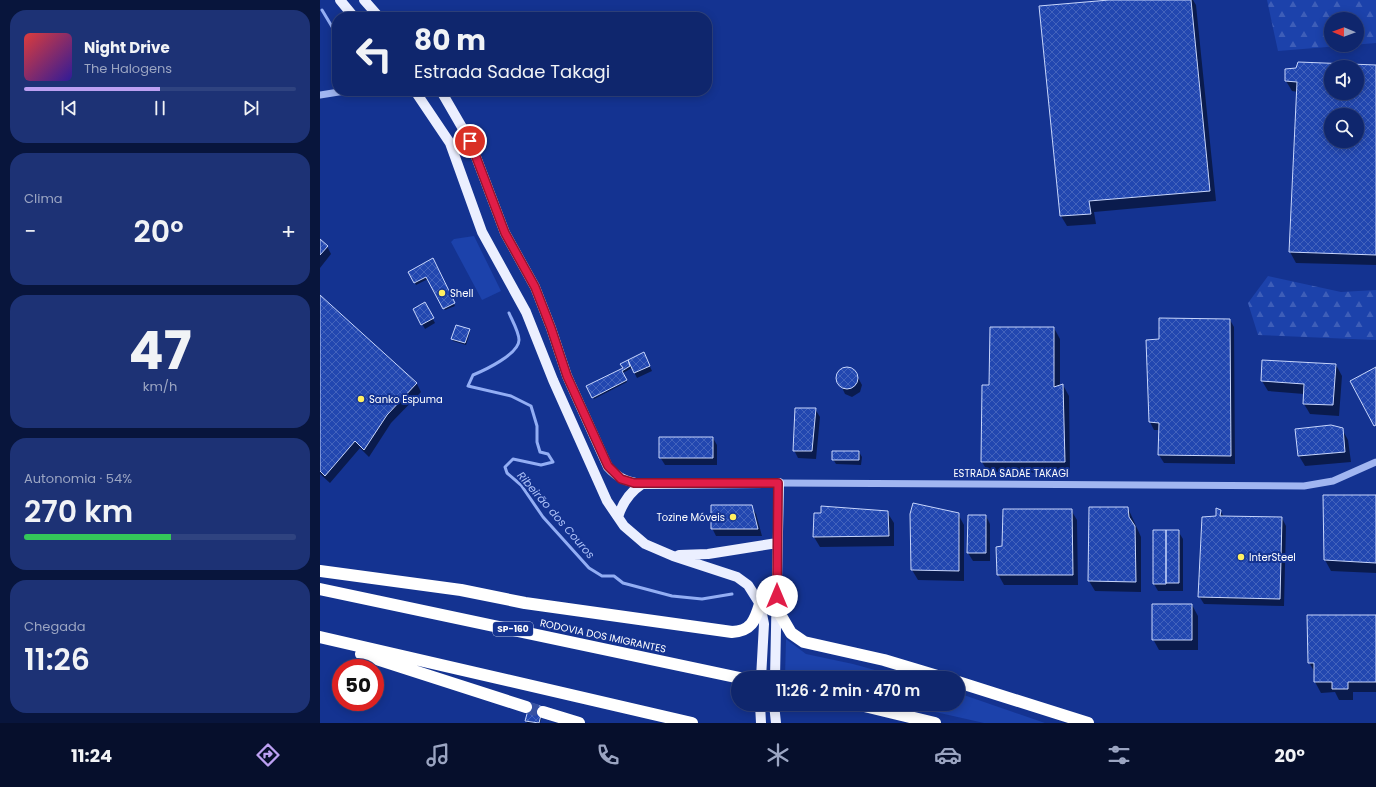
<!DOCTYPE html>
<html lang="pt">
<head>
<meta charset="utf-8">
<style>
  :root { --surface:#0f266d; --page:#1d3275; --text:#f1f3f6; --muted:#9ba5c2; --line:#2f4380; --accent:#bca0f2 }
  body { margin:0; font-family:Poppins,sans-serif; background:var(--page); color:var(--text); height:100vh; display:flex; flex-direction:column; font-size:15px; white-space:nowrap }
  * { box-sizing:border-box; margin:0 }
  p { font-size:13px; color:var(--muted) }
  .icon { flex:none; width:22px; height:22px; fill:none; stroke:currentColor; stroke-width:2; stroke-linecap:round; stroke-linejoin:round }
  .map { position:relative; flex:1; overflow:hidden }
  .sheet { display:flex; flex-direction:column; gap:10px; padding:10px; background:#08153c; width:320px }
  .sheet>* { flex:none }
  .hud { position:absolute; left:12px; top:12px; width:380px; height:84px; border-radius:16px; box-shadow:0 2px 10px #0003,0 0 0 1px var(--line); background:#0f266d; color:var(--text); overflow:hidden }
  .needle { width:26px; rotate:271deg }
  .controls { position:absolute; left:1004px; top:12px; display:grid; gap:8px }
  .controls a { display:grid; place-items:center; width:40px; height:40px; border-radius:50%; background:var(--surface); box-shadow:0 2px 10px #0003,0 0 0 1px var(--line); font-size:20px }
  .speed { position:absolute; left:12px; top:659px; display:flex; gap:8px; font-size:20px; font-weight:700; text-align:center }
  .speed>* { display:grid; place-content:center; width:52px; height:52px; border-radius:50%; background:var(--surface); box-shadow:0 2px 10px #0003,0 0 0 1px var(--line); line-height:1 }
  .speed .limit { border:6px solid #d22; background:#fff; color:#111 }
  .pin { position:absolute; display:grid; place-items:center; width:34px; height:34px; color:#fff; margin:-17px; border:2px solid #fff; border-radius:50%; box-shadow:0 1px 4px #0007 }
  .me { position:absolute; width:44px; margin:-22px; rotate:0deg; stroke-linejoin:round; filter:drop-shadow(0 0 3px #0008) }
  .turn { display:flex; align-items:center; gap:14px; height:84px; padding:0 16px; font-size:18px }
  .turn .icon { width:52px; height:52px; stroke-width:2.5 }
  .turn b { display:block; font-size:28px; line-height:34px }
  .big { font-size:30px; font-weight:600; line-height:1.1 }
  .sheet .tile { flex:1; display:flex; flex-direction:column; justify-content:center; gap:6px; min-width:0; padding:0 14px; border-radius:16px; background:var(--page) }
  .sheet .dial { align-items:center; gap:0 }
  .dial b { font-size:52px; line-height:1 }
  .song { display:flex; align-items:center; gap:12px }
  .cover { width:48px; height:48px; border-radius:6px; background:linear-gradient(135deg,hsl(0 70% 55%),hsl(250 70% 35%)) }
  .played { height:4px; border-radius:2px; background:linear-gradient(90deg,var(--accent) 50%,var(--line) 50%) }
  .keys { display:flex; justify-content:space-around; direction:ltr }
  .heat { display:flex; justify-content:space-between; align-items:center; font-size:22px; direction:ltr }
  .charge { height:6px; border-radius:3px; background:linear-gradient(90deg,#34c759 54%,var(--line) 0) }
  .trip { position:absolute; left:411px; top:671px; width:234px; height:40px; border-radius:20px; background:var(--surface); box-shadow:0 2px 10px #0003,0 0 0 1px var(--line); font-weight:600; line-height:40px; text-align:center }
  .tab-bar { display:flex; height:64px; justify-content:space-around; align-items:center; background:#060f2c; color:var(--muted) }
  .tab-bar .icon { width:28px; height:28px }
  .tab-bar .active { color:var(--accent) }
  .tab-bar b { font-size:18px; color:var(--text) }
  main { display:flex; flex:1; min-height:0 }
  .map>svg:first-child { display:block }
  .green { fill:#1c42ab }
  .forest { fill:url(#forest-firs); fill-rule:evenodd }
  .shadow { fill:#0007; fill-rule:evenodd }
  .lines { fill:none; stroke-linecap:round; stroke-linejoin:round }
  .stream { stroke:#93aef4; stroke-width:3 }
  .building { fill:url(#building-cross-hatch); stroke:#c8d6fc; fill-rule:evenodd }
  .highway-tunnel { stroke:#3752a2; stroke-width:12; stroke-dasharray:12 6; stroke-linecap:butt }
  .minor { stroke:#a1b6f1; stroke-width:7 }
  .major { stroke:#ebefff; stroke-width:10 }
  .highway { stroke:#fff; stroke-width:12 }
  .route-casing { stroke:#92132f; stroke-width:10 }
  .route { stroke:#e11d48; stroke-width:7 }
  .poi-dot { fill:#ffef61; stroke:#143391; stroke-width:1.5 }
  .labels { text-anchor:middle; dominant-baseline:central; stroke-width:4; stroke-linejoin:round; paint-order:stroke }
  .shield { fill:#143391; stroke:#b8c2de; stroke-width:1 }
  .shield-label { font-size:9px; font-weight:bold; fill:#fff }
  .poi-label { font-size:10px; fill:#fff; stroke:#143391; text-anchor:start }
  .street-label { font-size:10px; fill:#fff; stroke:#143391 }
  .water-label { font-size:11px; font-style:italic; fill:#adc1f8; stroke:#143391 }
</style>
</head>
<body>
<main>
<section class="sheet">
<div class="tile">
<div class="song"><i class="cover"></i><div><b>Night Drive</b><p>The Halogens</p></div></div>
<div class="played"></div>
<div class="keys"><svg class="icon" aria-label="previous" viewBox="0 0 24 24"><path d="M18 5L8 12l10 7zM5 5v14"/></svg><svg class="icon" aria-label="pause" viewBox="0 0 24 24"><path d="M8 5v14M16 5v14"/></svg><svg class="icon" aria-label="next" viewBox="0 0 24 24"><path d="M6 5l10 7-10 7zM19 5v14"/></svg></div>
</div>
<div class="tile"><p>Clima</p>
<div class="heat"><a>−</a><b class="big">20°</b><a>+</a></div>
</div>
<div class="tile dial"><b>47</b><p>km/h</p></div>
<div class="tile"><p>Autonomia · 54%</p><b class="big">270 km</b><div class="charge"></div></div>
<div class="tile"><p>Chegada</p><b class="big">11:26</b></div>
</section>
<div class="map">
<svg width="1056" height="723" viewBox="0 0 1056 723">
  <defs>
    <pattern id="forest-firs" width="22" height="20" patternUnits="userSpaceOnUse"><rect width="22" height="20" fill="#1c42ab"/><path d="M5 1l3.5 6h-7zM16 11l3.5 6h-7z" fill="#3e5eb8"/></pattern>
    <pattern id="building-cross-hatch" width="8" height="8" patternUnits="userSpaceOnUse"><rect width="8" height="8" fill="#2247b0"/><path d="M0 0l8 8M0 8l8-8" fill="none" stroke="#4363bc"/></pattern>
  </defs>
  <rect width="100%" height="100%" fill="#143391"/>
  <path class="green" d="M154,236L181,291L162,300L131,242L134,239Z
    M466,639L486,654L533,664L584,678L465,677Z
    M638,693L725,723H664L580,704H638Z"/>
  <path class="forest" d="M947,0H1056V43L958,51ZM1011,19H1037V45H1011Z
    M948,276L1021,292L1056,290V340L938,335L928,303Z"/>
  <path class="shadow" d="M801,0H873L876,5L896,201L774,212L776,224L747,226L741,216Z
    M979,63L1056,66V265L976,263L970,252L978,92L972,91L966,81L977,69ZM1011,67H1037V93H1011ZM1011,115H1037V141H1011Z
    M0,240L7,246L11,254L0,268Z
    M112,260L135,306L125,310L108,279L96,285L90,272Z
    M0,296L97,384L101,392L71,423L49,457L40,448L10,483L0,474Z
    M105,304L115,323L105,329L94,310Z
    M910,320L914,327L915,464L844,463L839,455L840,430H834L830,422L827,341L840,340Z
    M734,328L740,339V386L743,385L749,396L750,473L668,472L662,462Z
    M149,330L150,332L146,345L133,341L132,339Z
    M326,358L332,371L317,378L312,368L303,373L307,382L274,399L267,387L304,368L302,364L309,361Z
    M1016,365L1022,376L1019,416L990,414L984,404V394L948,391L942,381Z
    M528,368L534,370L542,385L540,392L532,397L525,394L517,377L522,369Z
    M495,409L500,417L496,459L478,458L474,450Z
    M1022,429L1028,440L1031,462L985,466L979,456Z
    M393,438L397,445V465H345L340,457Z
    M539,452L542,457L541,465L516,464L513,459Z
    M1056,496V573L1011,571L1005,560Z
    M431,506L436,514L442,536H396L392,528Z
    M808,508L821,537V592L775,591L769,581Z
    M751,510L757,520L758,585H684L678,574L683,547Z
    M900,510L904,517L962,518L966,526L964,606L884,604L879,596Z
    M567,512L574,523V546L500,547L494,537Z
    M638,514L644,525V581L598,580L592,570Z
    M666,516L670,524V561H653L648,553Z
    M858,531L863,539V591H838L834,584Z
    M872,605L878,616V650H839L833,639Z
    M1056,616V692H1033V700H1019L1015,692L1001,693L995,682V673L989,662Z
    M224,710L220,723H207L206,721Z"/>
  <g class="lines">
    <path class="stream" d="M2,10L17,35
      M189,313C192,320 199,332 199,340C199,354 165,370 153,375L148,386L191,396L211,406L217,426V442L220,452L228,454L233,462L221,465L193,459L185,467L187,473L201,485L223,517L269,568L282,576H294L303,583L352,596L382,599L412,594"/>
  </g>
  <path class="building" d="M789,0H871L890,191L769,201L771,214L740,216L719,6Z
    M978,62L1056,65V255L969,252L977,82L965,81V69L976,68ZM1011,67H1037V93H1011ZM1011,115H1037V141H1011Z
    M0,239L8,246L0,255Z
    M113,258L135,303L123,309L106,277L94,283L88,272Z
    M0,295L97,383L67,415L44,450L35,441L5,476L0,471Z
    M105,302L114,318L101,325L93,309Z
    M839,318L910,319L911,456L838,455L839,423L829,422L826,340L839,339Z
    M136,325L150,329L145,343L131,339Z
    M670,327H734V387L743,384L745,462H661L662,385H669Z
    M324,352L330,366L314,373L308,360Z
    M308,360L310,366L302,371L307,380L272,398L266,386L303,368L300,364Z
    M942,360L1016,364L1013,405L983,404L984,384L941,381Z
    M516 378a11 11 0 1 1 22 0a11 11 0 1 1-22 0Z
    M1056,367V425L1054,426L1030,381Z
    M475,408H496L492,451H473Z
    M1011,425L1023,428L1025,452L978,456L975,429Z
    M339,437H393V458H339Z
    M512,451H539V460H512Z
    M1003,495H1056V563L1004,560Z
    M593,503L639,513V571L591,570L590,514Z
    M391,505H432L438,529H391Z
    M501,506L568,511L569,536L493,537L494,513H501Z
    M769,507H808L809,517L815,526L816,582L768,581Z
    M896,508L901,510L900,516L962,517L960,599L878,597L882,517L896,516Z
    M683,509H752L753,575H677L676,547L682,546Z
    M648,515H666V553H647Z
    M833,530H846V584H833Z
    M846,530H859V583H846Z
    M832,604H872V640H832Z
    M987,615H1056V682H1028V689H1012V682H994V663H988Z
    M210,703L223,707L219,723L205,721Z"/>
  <g class="lines">
    <path class="highway-tunnel" d="M206,707L223,712"/>
    <path class="minor" d="M0,95L25,91
      M459,483L984,486L1013,481L1056,462"/>
    <path class="major" d="M20,0L34,17
      M44,0L59,17
      M95,91L130,143L162,232L206,312L233,380L287,501L304,526L325,544L353,556L417,577L428,585L440,604L444,624L441,678
      M121,91L150,141L185,233L215,287L231,328L247,376L288,467C298,478 307,482 322,484L459,483L455,678
      M298,517C302,504 310,492 322,484
      M359,555L388,554L457,543
      M440,704L441,723
      M454,704L456,723"/>
    <path class="highway" d="M0,571L141,590L205,603L412,632C431,631 435,621 440,604
      M0,589L420,678
      M457,609L471,633L484,642L564,660L624,678
      M0,637L372,723
      M41,654L206,707
      M638,682L768,723
      M536,704L615,723
      M223,712L259,723"/>
  </g>
  <g class="lines">
    <defs>
      <path id="route" d="M150,141L185,233L215,287L231,328L247,376L288,466L301,479L314,483H458L457,596"/>
    </defs>
    <use href="#route" class="route-casing"/>
    <use href="#route" class="route"/>
  </g>
  <g class="poi-dot">
    <circle cx="122" cy="293" r="4"/>
    <circle cx="41" cy="399" r="4"/>
    <circle cx="413" cy="517" r="4"/>
    <circle cx="921" cy="557" r="4"/>
  </g>
  <g class="labels">
    <rect class="shield" x="173" y="622" width="40" height="14" rx="3"/>
    <g class="shield-label">
      <text x="193" y="629">SP-160</text>
    </g>
    <g class="poi-label">
      <text x="130" y="293">Shell</text>
      <text x="49" y="399">Sanko Espuma</text>
      <text x="405" y="517" text-anchor="end">Tozine Móveis</text>
      <text x="929" y="557">InterSteel</text>
    </g>
    <g class="street-label">
      <text x="691" y="473">ESTRADA SADAE TAKAGI</text>
      <text transform="translate(283 636) rotate(12)">RODOVIA DOS IMIGRANTES</text>
    </g>
    <g class="water-label">
      <text transform="translate(236 515) rotate(49)">Ribeirão dos Couros</text>
    </g>
  </g>
</svg>
<div class="controls">
<a><svg class="needle" viewBox="-14 -14 28 28"><path d="M0-13l5 13h-10z" fill="#e53935"/><path d="M0 13l5-13h-10z" fill="#9ba5c2"/></svg></a>
<a><svg class="icon" aria-label="sound" viewBox="0 0 24 24"><path d="M4 9h4l5-4v14l-5-4H4zM17 9q2 3 0 6"/></svg></a>
<a><svg class="icon" aria-label="search" viewBox="0 0 24 24"><circle cx="10" cy="10" r="6"/><path d="M15 15l6 6"/></svg></a>
</div>
<div class="speed"><div class="limit">50</div></div>
<div class="pin" style="left:150px;top:141px;background:#d93025"><svg class="icon" aria-label="arrive" viewBox="0 0 24 24"><path d="M6 21V4h12l-3 4 3 4H6"/></svg></div>
<svg class="me" style="left:457px;top:596px" viewBox="-20 -20 40 40"><circle r="19" fill="#fff"/><path d="M0-13L10 11 0 6-10 11z" fill="#e11d48"/></svg>
<div class="trip">11:26 · 2 min · 470 m</div>
<div class="hud">
<div class="turn"><svg class="icon" aria-label="left" viewBox="0 0 24 24"><path d="M17 20v-9H6M10 6l-5 5 5 5"/></svg><div><b>80 m</b>Estrada Sadae Takagi</div></div>
</div>
</div>
</main>
<nav class="tab-bar">
<b>11:24</b>
<svg class="icon active" aria-label="directions" viewBox="0 0 24 24"><path d="M12 3l9 9-9 9-9-9zM9 14v-3h6M13 9l2 2-2 2"/></svg>
<svg class="icon" aria-label="music" viewBox="0 0 24 24"><path d="M9 18V5l10-2v13"/><circle cx="6" cy="18" r="3"/><circle cx="16" cy="16" r="3"/></svg>
<svg class="icon" aria-label="phone" viewBox="0 0 24 24"><path d="M5 4h4l2 5-3 2q2 4 5 5l2-3 5 2v4C11 20 4 13 5 4z"/></svg>
<svg class="icon" aria-label="climate" viewBox="0 0 24 24"><path d="M12 3v18M4 7l16 10M4 17L20 7"/></svg>
<svg class="icon" aria-label="car" viewBox="0 0 24 24"><path d="M5 17H2v-5l4-1 3-4h7l3 4 3 1v5h-3M9 17h6M6 11h13"/><circle cx="7" cy="17" r="2"/><circle cx="17" cy="17" r="2"/></svg>
<svg class="icon" aria-label="filters" viewBox="0 0 24 24"><path d="M4 7h16M4 17h16"/><circle cx="9" cy="7" r="2"/><circle cx="15" cy="17" r="2"/></svg>
<b>20°</b>
</nav>
</body>
</html>
